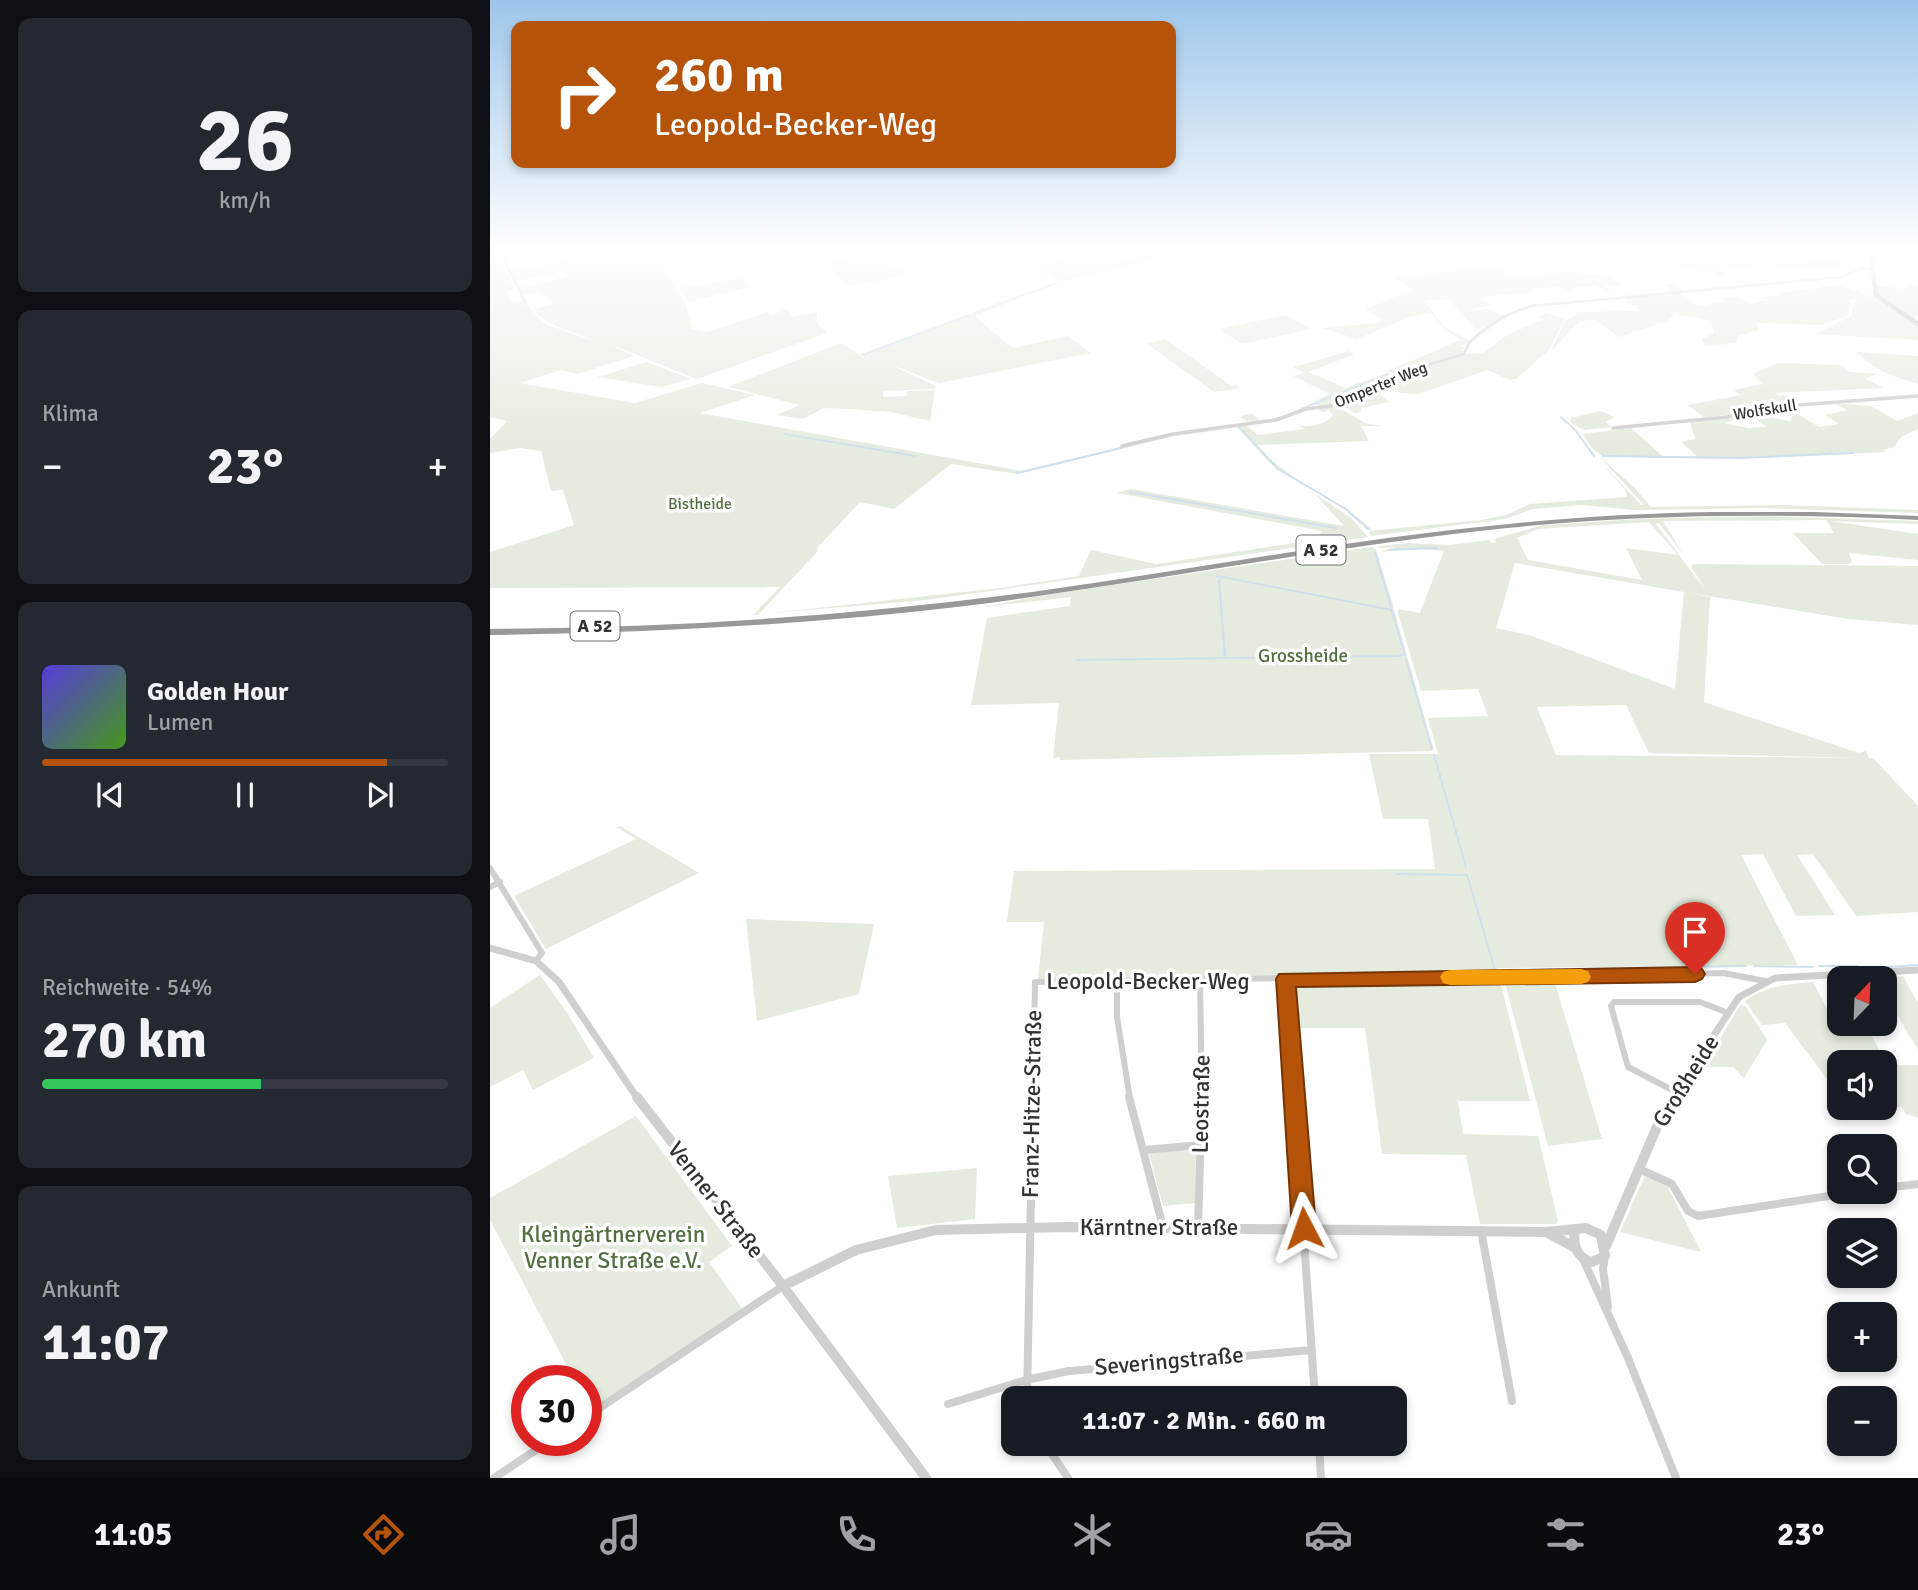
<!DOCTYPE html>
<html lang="de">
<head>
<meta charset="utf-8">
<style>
  :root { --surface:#171b24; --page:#242831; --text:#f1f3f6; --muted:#9ea1a6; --line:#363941; --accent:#b45309 }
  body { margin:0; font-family:Signika,sans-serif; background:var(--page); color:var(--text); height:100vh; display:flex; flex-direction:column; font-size:26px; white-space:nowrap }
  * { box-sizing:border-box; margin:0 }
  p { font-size:23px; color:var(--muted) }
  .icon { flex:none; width:38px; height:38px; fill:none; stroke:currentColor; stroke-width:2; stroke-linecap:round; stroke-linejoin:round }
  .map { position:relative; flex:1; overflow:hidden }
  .panel { display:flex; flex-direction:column; gap:18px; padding:18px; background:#0d0f14; width:490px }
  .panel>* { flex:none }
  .hud { position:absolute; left:21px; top:21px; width:665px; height:147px; border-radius:14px; box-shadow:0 4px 10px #0003; background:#b45309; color:#fff; overflow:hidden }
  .needle { width:46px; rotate:23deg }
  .controls { position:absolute; left:1337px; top:966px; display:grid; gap:14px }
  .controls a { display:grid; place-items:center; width:70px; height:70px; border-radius:14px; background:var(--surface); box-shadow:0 4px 10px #0003; font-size:35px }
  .speed { position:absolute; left:21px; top:1365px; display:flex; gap:14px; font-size:35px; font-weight:700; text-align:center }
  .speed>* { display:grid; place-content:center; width:91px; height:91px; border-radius:50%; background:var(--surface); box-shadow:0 4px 10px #0003; line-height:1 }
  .speed .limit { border:10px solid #d22; background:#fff; color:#111 }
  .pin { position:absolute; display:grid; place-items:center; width:60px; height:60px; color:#fff; margin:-72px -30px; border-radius:50% 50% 50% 0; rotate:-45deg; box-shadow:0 0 7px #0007 }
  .pin .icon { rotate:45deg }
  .me { position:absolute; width:77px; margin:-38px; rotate:356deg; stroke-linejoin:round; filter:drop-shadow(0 0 5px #0008) }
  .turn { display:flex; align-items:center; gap:24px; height:147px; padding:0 28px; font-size:32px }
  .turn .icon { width:91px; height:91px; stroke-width:2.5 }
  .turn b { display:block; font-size:49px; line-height:60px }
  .big { font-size:52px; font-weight:700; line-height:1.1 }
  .panel .widget { flex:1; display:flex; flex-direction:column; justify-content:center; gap:10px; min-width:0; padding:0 24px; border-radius:14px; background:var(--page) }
  .panel .dial { align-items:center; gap:0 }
  .dial b { font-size:91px; line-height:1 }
  .song { display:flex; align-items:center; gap:21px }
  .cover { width:84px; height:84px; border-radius:10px; background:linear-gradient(135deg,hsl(250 70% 55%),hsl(100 70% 35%)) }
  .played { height:7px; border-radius:4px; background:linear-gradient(90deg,var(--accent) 85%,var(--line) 85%) }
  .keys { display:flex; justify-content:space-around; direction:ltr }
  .heat { display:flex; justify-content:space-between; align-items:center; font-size:38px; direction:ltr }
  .charge { height:10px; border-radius:5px; background:linear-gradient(90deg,#34c759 54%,var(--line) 0) }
  .trip { position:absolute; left:511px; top:1386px; width:406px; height:70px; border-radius:14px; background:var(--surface); box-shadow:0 4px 10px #0003; font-weight:700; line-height:70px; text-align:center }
  .tab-bar { display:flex; height:112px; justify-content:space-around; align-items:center; background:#090b0e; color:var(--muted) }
  .tab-bar .icon { width:49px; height:49px }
  .tab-bar .active { color:var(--accent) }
  .tab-bar b { font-size:32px; color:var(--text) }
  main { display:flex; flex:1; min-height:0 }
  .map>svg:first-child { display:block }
  .green { fill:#e5ebde; fill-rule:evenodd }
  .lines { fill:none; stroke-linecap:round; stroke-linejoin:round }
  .stream { stroke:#cee0ed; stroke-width:2 }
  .minor-far3 { stroke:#cfcfcf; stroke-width:2.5 }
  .minor-far2 { stroke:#cfcfcf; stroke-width:3.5 }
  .minor-far1 { stroke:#cfcfcf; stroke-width:6 }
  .minor { stroke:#cfcfcf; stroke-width:8 }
  .tertiary-far1 { stroke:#cfcfcf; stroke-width:7 }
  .tertiary { stroke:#cfcfcf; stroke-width:10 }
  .secondary { stroke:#bcbcbc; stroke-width:4.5 }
  .motorway { fill:#999; fill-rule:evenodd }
  .route { fill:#b45309; stroke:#753606; stroke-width:2 }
  .slow { fill:#f59e0b }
  .labels { text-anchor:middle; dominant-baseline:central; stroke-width:7; stroke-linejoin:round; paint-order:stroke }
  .far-street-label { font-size:16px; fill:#323232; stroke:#fff }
  .far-park-label { font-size:16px; fill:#536f3f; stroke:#fff }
  .shield { fill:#fff; stroke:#707070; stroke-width:2 }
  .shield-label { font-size:18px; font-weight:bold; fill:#323232 }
  .park-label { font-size:19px; fill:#536f3f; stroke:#fff }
  .near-street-label { font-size:23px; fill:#323232; stroke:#fff }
  .near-park-label { font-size:23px; fill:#536f3f; stroke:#fff }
</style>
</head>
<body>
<main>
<section class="panel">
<div class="widget dial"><b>26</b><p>km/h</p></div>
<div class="widget"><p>Klima</p>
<div class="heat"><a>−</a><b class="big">23°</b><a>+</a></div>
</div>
<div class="widget">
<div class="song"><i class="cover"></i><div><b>Golden Hour</b><p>Lumen</p></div></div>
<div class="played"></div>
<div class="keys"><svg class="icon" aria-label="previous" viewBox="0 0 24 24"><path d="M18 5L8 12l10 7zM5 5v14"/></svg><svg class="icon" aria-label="pause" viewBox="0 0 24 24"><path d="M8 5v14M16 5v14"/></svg><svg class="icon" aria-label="next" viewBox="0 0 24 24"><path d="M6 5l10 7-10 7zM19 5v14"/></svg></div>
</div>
<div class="widget"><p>Reichweite · 54%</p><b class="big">270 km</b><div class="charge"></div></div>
<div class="widget"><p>Ankunft</p><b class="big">11:07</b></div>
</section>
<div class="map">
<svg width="1428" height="1478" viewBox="0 0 1428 1478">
  <rect width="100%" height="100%" fill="#fff"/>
  <path class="green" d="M6,248L4,252L18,248L2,254L9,253L25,289L17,291L23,302L33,301L55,324L104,341C84,330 57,328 43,309L64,304L49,292L32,295L28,288L81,276L72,272L26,282L21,272L83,258L66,248H84L76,251L85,258L128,248H161L196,303L202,329L217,332L277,312L281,315L298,309L301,317L327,312V322L337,333L207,379L117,343L144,356L87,374L71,370L30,383L145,403L212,383L265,395L210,413L532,471L684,435L744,428L685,436L528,474L461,464L404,509L370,502L327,548L328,551L268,615H263L290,587L0,588V552L84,525L73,490L61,491L51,451L30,448L0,453V439L17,421L0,417V249Z
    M561,248H627L639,254L612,255L623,265L633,264L569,281L543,267L580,259Z
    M1209,248H1353V253L1342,252L1341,255L1314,252L1317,258L1350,262L1349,266L1353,269L1275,270L1288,267L1281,263L1229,271L1239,276L1225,277L1224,272C1204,273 1191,267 1175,257L1196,254Z
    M389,254L395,262L418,275L357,286L337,262Z
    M1006,268L1023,276L1082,271L1092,274H1115L1131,286H1115L1124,296L1106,286L1082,287L1085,292C1078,292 1074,288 1068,287C1059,286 1052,290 1044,288L1038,290L1040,292C1023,294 1007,294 989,298L1002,305L975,311L998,309L1011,315L1025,310L983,341L980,340L998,326L985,329L959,299L936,301L902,276Z
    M253,278L260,287L197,302L188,288Z
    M568,282L485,316L522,348L578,336L601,353L449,383L399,364L446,386L445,389L393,391V397L416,396L417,391L445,390L440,421L401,412L360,409L334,408L313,419L287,415L310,405L238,387L351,343L374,358V355H369Z
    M1416,282L1428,287V316H1424L1428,323L1387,294L1386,285L1414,289L1419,285Z
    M1185,283L1196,293L1188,294L1204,300L1201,301L1210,306L1237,301L1232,298L1247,296L1263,304L1276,300L1272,297L1291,295L1287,293L1351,285C1361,291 1369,290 1379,297L1385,296L1428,325V340L1326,334L1361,316L1364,302L1368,299L1359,300L1362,303L1358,316L1330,325L1269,323L1266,324L1269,330L1248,336L1247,343L1215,346L1212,339L1224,333L1221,321L1186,314L1177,321L1129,337L1105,319L1089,322L1061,351L1075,321L1086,315L1087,312L1149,311L1146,306L1135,302L1138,301L1134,297L1183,292L1175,284Z
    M921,290L932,298L954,327L982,342L977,345H969L974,347L972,354L908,376L897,371L971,340L955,329L941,313L920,317L867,339L832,328L888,323L892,320L875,309Z
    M1056,313L1075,319L1059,350L1026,379H1020L1028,384L998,370L928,394L910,393L899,382L885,389L899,402L871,408L870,412L864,413L852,404L935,367L976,354L993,353L1017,335L1054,319L1047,317Z
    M795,315L822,329L752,344L729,329Z
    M675,339L740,385L738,386L746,385L750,388L724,392L657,344Z
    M859,351L864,354L819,372L855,388L898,373L904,378C882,388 847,413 823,404C806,413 766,431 750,417L760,413L772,421L797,415L840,394L803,376L814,373L803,367Z
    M1366,352L1428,356V384C1402,376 1388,372 1366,352Z
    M157,362L201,379L172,387L107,377Z
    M1288,363L1352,365L1359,372L1387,374L1375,379L1394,388L1285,393L1288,396L1295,395L1307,404L1215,418L1198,405L1252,395L1243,390L1272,384L1263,374Z
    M1343,403L1381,406L1407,421L1428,413V429L1411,437L1404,447L1393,450L1396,452L1248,459L1113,456L1102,448L1093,434L1141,428L1172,456H1207L1191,442L1205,439L1200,422L1244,417V420L1234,423L1258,428L1277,427L1257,413L1281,408L1282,418L1301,421L1303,411L1329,427L1349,424L1335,415L1357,410Z
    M846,406L875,423L892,426H871L879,441L766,445C798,482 847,496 882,530H878L854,509L781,464L747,427L756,425L768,435L815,429L807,425C822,428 838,423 843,415L838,410L833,412L825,408Z
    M1111,411L1124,417L1116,422L1122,427L1094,430L1080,422L1081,418Z
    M1109,456L1144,487L1161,507L1291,505L1428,510V513L1276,508L1146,510L1091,505L1043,509L1015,519L881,536L879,531L991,520L1016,515L1040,504L1137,497L1135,490L1111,462L1151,505H1154Z
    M641,489L854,526L825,494L861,518L878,537L436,600L282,613L510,588L589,576L601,550L666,564L824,540L832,531L627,493Z
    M1275,516L1428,521V524L1340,521L1428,534V560L1359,553L1362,562L1358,564H1332L1303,533H1344L1336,520L1173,521L1193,554L1169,523L1166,524L1216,591L1201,566L1204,564L1428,566V625L1358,619L1194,592L1220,597L1214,702L1369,753L1376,751L1379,758H1383L1428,806V912L1366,916L1323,854L1307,855L1345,915L1306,916L1273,854L1251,855L1308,965L1007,968L1040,1101H968L973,1134L1048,1136L1068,1221L1066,1224H990L976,1155L892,1154L875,1028H804L800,975L548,980L554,922H517L524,871L945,869L938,819H893L879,754H948L938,718L998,716L988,689L931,691L908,613V609L930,613L954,551L923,548L889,552L906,547L890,548L889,546L918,543L960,545L999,540L1001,543L1007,542L1004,539L1053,525L1151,519ZM1159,522L1188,555L1136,548L1152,580L1038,560L1027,538L1048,529ZM1025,563L1194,592L1185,689L1039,635L1006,628ZM1136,705L1159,753L1378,758L1066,755L1047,707Z
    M881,547L886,550L904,608L901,610H904L943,748L941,751L570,760V757L563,758L569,703L481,705L497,618L580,606L581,597L493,607L549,596Z
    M130,826L209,873L56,949L24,896L146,839L126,827Z
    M256,919L384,924L369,994L267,1021Z
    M1061,970L1112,1139L1058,1146L1012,971Z
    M50,975L78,1014L104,1058L43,1090L33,1070L0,1087V1008Z
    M1413,976L1428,1003V1050L1395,995V978H1393Z
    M1323,982L1340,1014L1349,1013V1024H1375L1398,1065H1428V1118L1416,1114L1411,1107L1403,1108L1405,1113L1384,1108H1395V1062H1349V1087H1343L1295,1023L1272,1025L1255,1001C1277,986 1297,984 1323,982Z
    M1251,1004L1256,1007L1277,1040L1254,1078L1243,1067H1213Z
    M146,1116L242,1246L219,1262L254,1311L102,1412L96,1402V1381H85L0,1220V1198Z
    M682,1151H706L705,1203L673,1206L659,1154Z
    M487,1168L485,1219L407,1228L398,1176Z
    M1155,1176L1178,1187L1211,1252L1130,1232Z"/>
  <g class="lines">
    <path class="stream" d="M571,281L632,264
      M484,313L567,283
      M372,355L479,315
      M809,410L898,374
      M1071,417L1085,430
      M748,426L788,469L856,509L878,529
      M1086,431L1104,456
      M294,434L425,456
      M1113,456L1247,458L1363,453
      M527,473L631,448
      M640,492L846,528
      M899,550L947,548
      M885,552L901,607
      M727,576L902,610
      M731,578L729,581L735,656
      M902,612L915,655
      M916,659L942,749
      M587,660L910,656L914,653
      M944,755L976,867
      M907,874L977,875L1005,970L989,971
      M1264,966L1323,967
      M1329,966H1367
      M1398,967L1428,965
      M1013,970L1256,966"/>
    <path class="minor-far3" d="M10,251L35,302
      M634,264L697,248
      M880,390L934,366L974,354C979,333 1022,311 1042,306L1352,277L1372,268L1382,269"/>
    <path class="minor-far2" d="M1123,428L1237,417L1281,407L1428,396
      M632,446L683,434L786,420L816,409L848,405L884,389"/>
    <path class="minor-far1" d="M0,868L52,953L46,961
      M0,887L10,882
      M796,979L804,1099
      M627,981V1017L640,1099
      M710,981L712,1099
      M1186,1092L1138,1067L1121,1006L1124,1002H1210L1238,1013
      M543,1099L545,982L920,976L1012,979L1233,973L1275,981"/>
    <path class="minor" d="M639,1097L673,1227
      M804,1097L825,1398
      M654,1150L711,1145
      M1149,1169L1182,1184L1198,1211L1208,1216L1365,1192
      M1395,1188L1428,1184
      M708,1228L712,1097
      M991,1230L1022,1401
      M1115,1256L1113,1269L1118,1307
      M1093,1259L1138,1358L1186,1478
      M537,1398L543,1097
      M458,1404L536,1380L579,1371L822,1350
      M96,1417L293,1286
      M555,1444L578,1478
      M829,1444L831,1478
      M4,1478L61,1440"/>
    <path class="tertiary-far1" d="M0,948L46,961L69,982L148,1099
      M1182,1099L1249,997L1285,978L1428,970"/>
    <path class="tertiary" d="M147,1097L293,1286L436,1478
      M1058,1233L1084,1247
      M1116,1246L1172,1115L1184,1097
      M293,1286L366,1250L446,1230L576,1227L1056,1232L1096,1228L1111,1235L1115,1256L1102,1262C1087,1258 1082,1245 1085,1230"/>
    <path class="secondary" d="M1394,248L1382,261L1386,295L1428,324
      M10,251L20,248"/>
    <path class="motorway" d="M1222,512H1325L1428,516V520C1291,513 1154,514 1017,528C836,547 656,583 475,606C317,625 159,633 0,635V629C182,628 362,616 542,592C701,570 859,539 1019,524C1087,517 1155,513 1222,512Z"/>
  </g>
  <linearGradient id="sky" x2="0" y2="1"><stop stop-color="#9dc6ea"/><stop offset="0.55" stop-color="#fff"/><stop offset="1" stop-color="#fff" stop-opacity="0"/></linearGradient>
  <rect width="1428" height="455" fill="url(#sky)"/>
  <path class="route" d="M1205,967L1212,969L1215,974L1212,979L1205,982L806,987L826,1228L822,1236L814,1239L805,1236L802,1228L786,979L789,974Z"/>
  <path class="slow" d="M1091,969L1098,971L1101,977L1098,982L1091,984L960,985L953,983L950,977L953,972L960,970Z"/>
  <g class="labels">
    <g class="far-street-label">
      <text transform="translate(891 385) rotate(-22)">Omperter Weg</text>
      <text transform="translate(1275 410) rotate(-9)">Wolfskull</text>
    </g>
    <g class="far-park-label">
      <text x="210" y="504">Bistheide</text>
    </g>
    <g class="shield">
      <rect x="806.5" y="535.5" width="49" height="29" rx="5"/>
      <rect x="80.5" y="611.5" width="49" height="29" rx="5"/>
    </g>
    <g class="shield-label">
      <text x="831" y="550">A 52</text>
      <text x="105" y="626">A 52</text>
    </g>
    <g class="park-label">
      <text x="813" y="656">Grossheide</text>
    </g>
    <g class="near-street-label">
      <text x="658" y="981">Leopold-Becker-Weg</text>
      <text transform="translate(1196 1081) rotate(-58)">Großheide</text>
      <text transform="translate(542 1104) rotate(-89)">Franz-Hitze-Straße</text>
      <text transform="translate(711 1104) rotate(-89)">Leostraße</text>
      <text transform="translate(226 1200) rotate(52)">Venner Straße</text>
      <text x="669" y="1227">Kärntner Straße</text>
      <text transform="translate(679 1361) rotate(-5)">Severingstraße</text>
    </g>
    <g class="near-park-label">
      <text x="123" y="1234">Kleingärtnerverein<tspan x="123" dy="26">Venner Straße e.V.</tspan></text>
    </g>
  </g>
</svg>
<div class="controls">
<a><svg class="needle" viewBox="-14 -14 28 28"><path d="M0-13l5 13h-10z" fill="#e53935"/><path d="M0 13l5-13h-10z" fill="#9ea1a6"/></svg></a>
<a><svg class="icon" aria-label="sound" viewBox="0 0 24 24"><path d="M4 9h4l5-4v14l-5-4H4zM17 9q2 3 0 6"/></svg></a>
<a><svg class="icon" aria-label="search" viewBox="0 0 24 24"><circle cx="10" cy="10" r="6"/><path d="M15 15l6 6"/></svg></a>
<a><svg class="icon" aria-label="layers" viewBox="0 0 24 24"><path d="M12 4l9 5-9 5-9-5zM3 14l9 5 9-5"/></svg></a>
<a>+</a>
<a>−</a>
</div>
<div class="speed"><div class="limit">30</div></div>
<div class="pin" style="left:1205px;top:974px;background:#d93025"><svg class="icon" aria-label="arrive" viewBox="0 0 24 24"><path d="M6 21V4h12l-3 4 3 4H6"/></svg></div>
<svg class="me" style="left:814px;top:1228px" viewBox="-20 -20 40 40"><path d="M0-17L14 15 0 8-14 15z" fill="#b45309" stroke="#fff" stroke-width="4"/></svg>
<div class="trip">11:07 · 2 Min. · 660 m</div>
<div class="hud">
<div class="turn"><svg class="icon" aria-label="right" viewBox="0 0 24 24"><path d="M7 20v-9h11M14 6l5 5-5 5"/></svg><div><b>260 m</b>Leopold-Becker-Weg</div></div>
</div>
</div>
</main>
<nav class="tab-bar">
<b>11:05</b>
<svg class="icon active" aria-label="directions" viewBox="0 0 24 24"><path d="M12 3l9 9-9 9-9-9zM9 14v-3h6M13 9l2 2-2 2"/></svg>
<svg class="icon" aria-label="music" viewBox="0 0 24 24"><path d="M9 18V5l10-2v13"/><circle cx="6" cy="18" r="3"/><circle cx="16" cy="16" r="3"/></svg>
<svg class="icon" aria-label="phone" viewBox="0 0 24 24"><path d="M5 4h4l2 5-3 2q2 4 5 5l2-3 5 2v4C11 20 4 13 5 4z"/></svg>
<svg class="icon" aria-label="climate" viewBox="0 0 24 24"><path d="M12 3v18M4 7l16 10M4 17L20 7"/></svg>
<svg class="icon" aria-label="car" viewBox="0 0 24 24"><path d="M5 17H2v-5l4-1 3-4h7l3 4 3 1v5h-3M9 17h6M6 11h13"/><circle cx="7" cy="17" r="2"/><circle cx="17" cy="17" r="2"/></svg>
<svg class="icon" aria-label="filters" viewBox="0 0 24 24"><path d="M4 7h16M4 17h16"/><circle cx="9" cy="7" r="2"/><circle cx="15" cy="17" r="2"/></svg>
<b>23°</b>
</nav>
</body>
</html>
